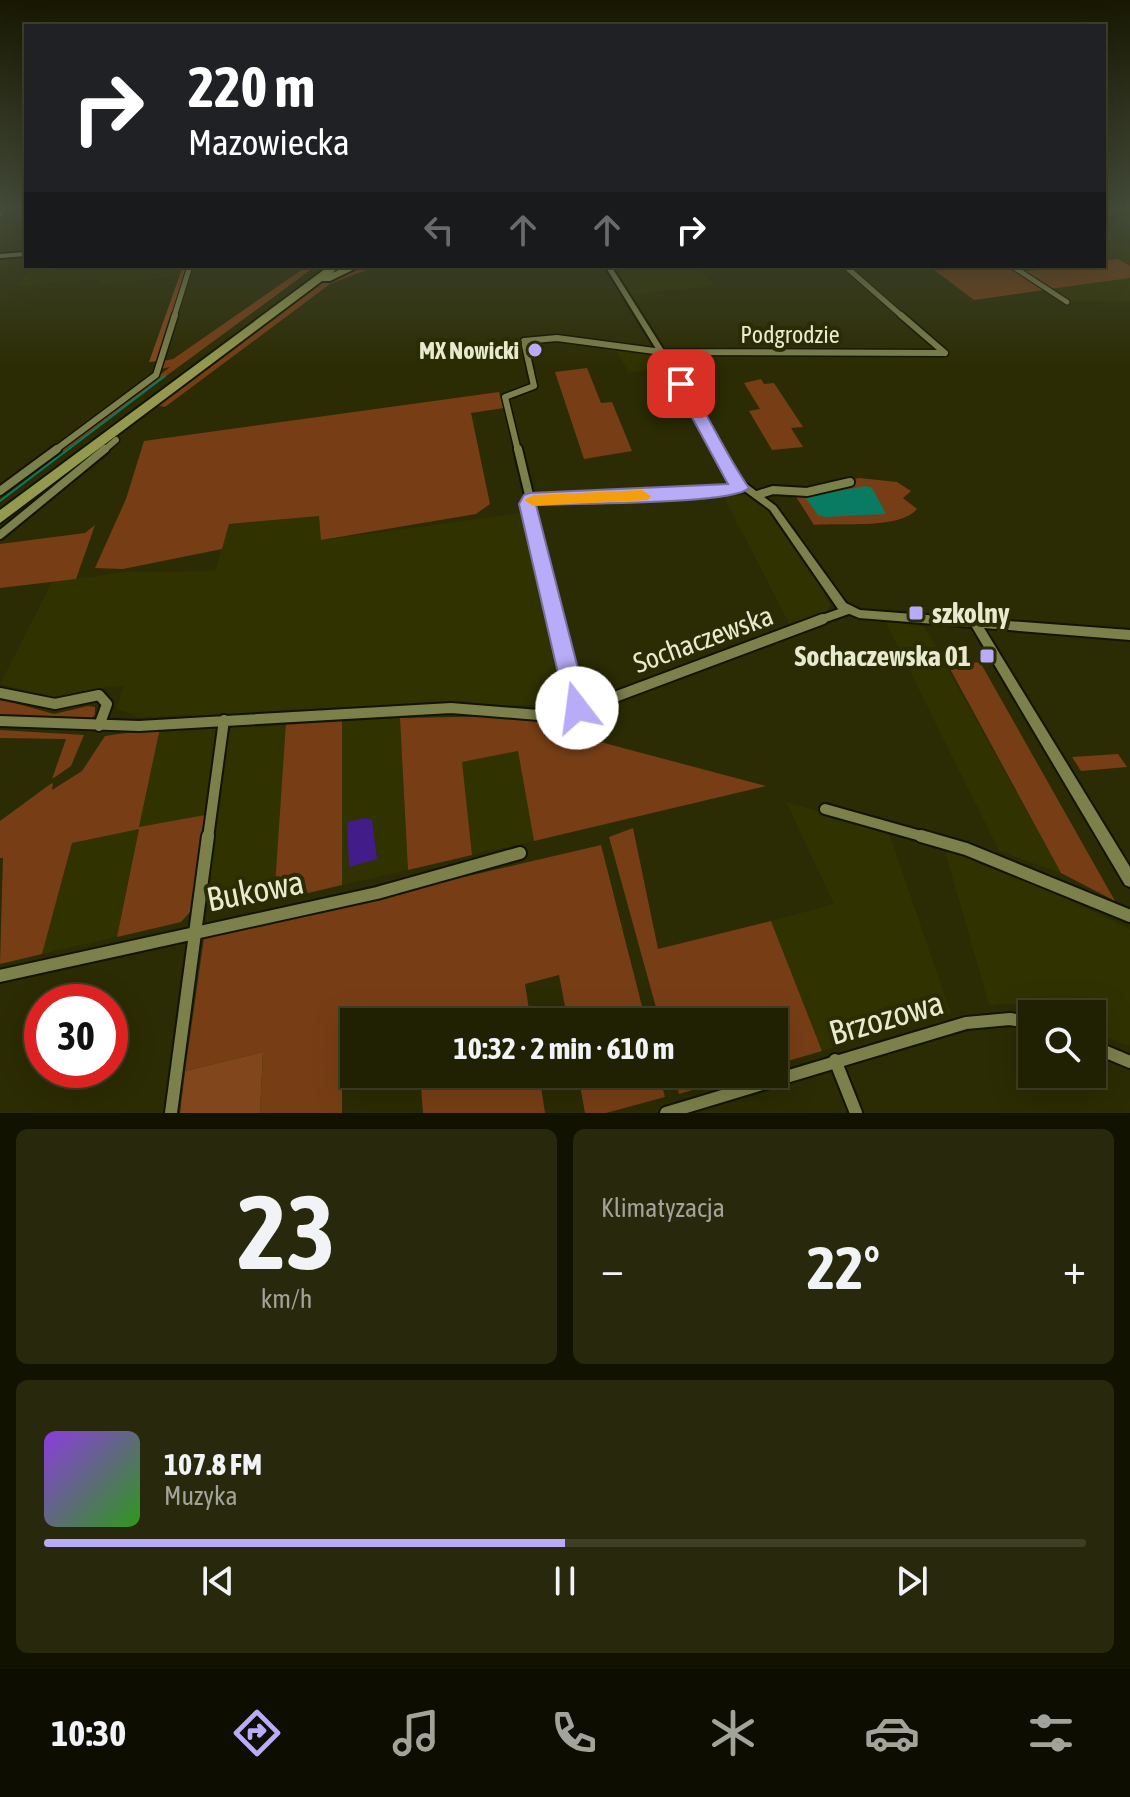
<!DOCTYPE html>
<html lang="pl">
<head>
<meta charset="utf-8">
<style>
  :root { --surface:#202102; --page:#28290c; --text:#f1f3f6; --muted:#a2a399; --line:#3d3e24; --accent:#b8abf7 }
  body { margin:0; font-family:"Asap Condensed",sans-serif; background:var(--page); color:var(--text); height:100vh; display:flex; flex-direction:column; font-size:30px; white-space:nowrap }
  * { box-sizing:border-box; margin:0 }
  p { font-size:26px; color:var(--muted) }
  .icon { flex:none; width:44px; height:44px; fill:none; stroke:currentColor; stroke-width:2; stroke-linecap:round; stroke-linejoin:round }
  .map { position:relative; height:1113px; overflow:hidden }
  .panel { display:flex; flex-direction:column; gap:16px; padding:16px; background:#121201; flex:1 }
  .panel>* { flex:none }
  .top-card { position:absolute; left:24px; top:24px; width:1082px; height:244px; border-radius:0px; box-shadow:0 8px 32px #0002,0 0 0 2px var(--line); background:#202124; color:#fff; overflow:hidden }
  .tools { position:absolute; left:1018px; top:1000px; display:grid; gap:16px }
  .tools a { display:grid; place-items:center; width:88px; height:88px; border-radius:0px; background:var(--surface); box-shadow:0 8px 32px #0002,0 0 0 2px var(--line); font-size:40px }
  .speed { position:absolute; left:24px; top:984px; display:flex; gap:16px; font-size:40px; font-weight:700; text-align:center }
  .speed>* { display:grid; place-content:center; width:104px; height:104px; border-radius:50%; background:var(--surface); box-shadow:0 8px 32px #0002,0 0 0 2px var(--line); line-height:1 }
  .speed .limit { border:12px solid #d22; background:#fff; color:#111 }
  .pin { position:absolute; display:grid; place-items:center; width:68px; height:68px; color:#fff; margin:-34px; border-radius:16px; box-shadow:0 4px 12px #0006 }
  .me { position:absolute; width:88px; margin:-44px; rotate:345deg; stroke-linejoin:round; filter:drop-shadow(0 0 6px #0008) }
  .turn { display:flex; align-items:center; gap:28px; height:168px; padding:0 32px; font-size:36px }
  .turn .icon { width:104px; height:104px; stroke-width:2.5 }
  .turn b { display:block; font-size:56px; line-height:68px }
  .lanes { display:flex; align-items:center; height:76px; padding:0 32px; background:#0003; justify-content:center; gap:40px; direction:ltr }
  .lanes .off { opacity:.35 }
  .big { font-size:60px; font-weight:700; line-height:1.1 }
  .panel .widget { flex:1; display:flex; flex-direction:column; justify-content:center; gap:12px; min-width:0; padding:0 28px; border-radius:12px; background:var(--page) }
  .panel .dial { align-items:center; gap:0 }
  .dial b { font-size:104px; line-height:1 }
  .song { display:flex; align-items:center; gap:24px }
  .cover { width:96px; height:96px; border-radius:12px; background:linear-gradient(135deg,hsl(270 70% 55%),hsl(110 70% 35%)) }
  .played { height:8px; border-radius:4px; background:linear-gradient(90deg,var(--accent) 50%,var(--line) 50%) }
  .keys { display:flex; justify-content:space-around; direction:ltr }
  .heat { display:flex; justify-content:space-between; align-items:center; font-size:44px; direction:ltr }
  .panel .tiles { flex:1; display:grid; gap:16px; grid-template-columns:1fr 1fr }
  .widget:last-child { grid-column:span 2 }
  .trip { position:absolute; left:340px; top:1008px; width:448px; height:80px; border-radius:0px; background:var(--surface); box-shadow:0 8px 32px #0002,0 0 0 2px var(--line); font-weight:700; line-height:80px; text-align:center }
  .dock { display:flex; height:128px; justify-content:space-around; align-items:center; background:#0d0d01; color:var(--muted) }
  .dock .icon { width:56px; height:56px }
  .dock .active { color:var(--accent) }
  .dock b { font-size:36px; color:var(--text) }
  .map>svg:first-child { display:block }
  .built { fill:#303200 }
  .green { fill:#773e15 }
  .forest { fill:#82461c }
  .water { fill:#087b62 }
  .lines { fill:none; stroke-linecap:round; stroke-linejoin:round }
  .stream { stroke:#087b62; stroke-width:2 }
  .building { fill:#421c88 }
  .minor-far4-casing { stroke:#131400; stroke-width:7 }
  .minor-far3-casing { stroke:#131400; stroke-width:9 }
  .minor-far2-casing { stroke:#131400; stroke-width:12 }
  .minor-far1-casing { stroke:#131400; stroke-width:14 }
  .minor-casing { stroke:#131400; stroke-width:16 }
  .tertiary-casing { stroke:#131400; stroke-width:4 }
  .secondary-casing { stroke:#131400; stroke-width:4 }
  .motorway-casing { stroke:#131400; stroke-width:4 }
  .minor-far4 { stroke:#7c804b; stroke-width:5 }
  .minor-far3 { stroke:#7c804b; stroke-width:6 }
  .minor-far2 { stroke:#7c804b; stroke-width:8 }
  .minor-far1 { stroke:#7c804b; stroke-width:10 }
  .minor { stroke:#7c804b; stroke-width:12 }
  .tertiary { fill:#7c804b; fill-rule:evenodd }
  .secondary { fill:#7c804b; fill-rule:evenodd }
  .motorway { fill:#94994f; fill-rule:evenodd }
  .route { fill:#b8abf7; stroke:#786fa1; stroke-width:2 }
  .slow { fill:#f59e0b }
  .poi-dot { fill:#b8abf7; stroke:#2b2c03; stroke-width:3 }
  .labels { text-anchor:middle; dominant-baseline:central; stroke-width:8; stroke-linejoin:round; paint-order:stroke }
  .far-street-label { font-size:24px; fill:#e7eace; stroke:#2b2c03 }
  .far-poi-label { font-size:24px; font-weight:bold; fill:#e7eace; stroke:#2b2c03; text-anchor:end }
  .poi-label { font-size:28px; font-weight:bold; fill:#e7eace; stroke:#2b2c03; text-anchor:start }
  .street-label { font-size:28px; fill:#e7eace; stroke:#2b2c03 }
  .near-street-label { font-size:34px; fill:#e7eace; stroke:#2b2c03 }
</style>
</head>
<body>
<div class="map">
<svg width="1130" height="1113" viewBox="0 0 1130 1113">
  <rect width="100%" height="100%" fill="#2b2c03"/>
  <path class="built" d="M1104,210H1130V267L1118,259L1104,261Z
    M183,266L179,277L99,284L101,279L18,286L30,270L56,267Z
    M613,266H697L714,286L632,295Z
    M1130,278V301H1069L1050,289Z
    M613,345L659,353L669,369L628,372Z
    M746,495L768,508L787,533L830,603L827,616L791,627L724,497Z
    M522,513L563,704L138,717L116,708L124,686L95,689L59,700L0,684L52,582L126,572L215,571L229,524L319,516L322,540Z
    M885,621L924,626L1061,873L999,851Z
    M400,718L408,870L342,885V720Z
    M286,722L274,901L213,915L205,908L228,731L234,726Z
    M217,725L205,815L139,828L117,937L42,954L72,843L139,828L159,731Z
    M518,751L534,841L472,855L461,762Z
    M786,802L888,830L951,1014L822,1051L771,921L834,904Z
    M944,848L1035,884L1130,929V1046L1092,1032V1014H1045L1015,1004L989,1005Z"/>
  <path class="green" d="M1118,259L1130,266V278L1050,289L1023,271L1104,266V261Z
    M307,266H316L0,498L170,367L161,369L163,361L173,359Z
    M361,266H377L330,284L165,407L156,405L318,285Z
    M929,266H1009L1045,290L974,300Z
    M587,368L601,403L612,402L632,451L584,459L555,372Z
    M761,379L764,384L774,383L803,427L791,428L803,447L772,450L749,411L760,409L744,383Z
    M499,392L504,408L471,413L490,504L476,514L321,540L319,516L229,524L222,549L123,569L95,568L126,499L144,441Z
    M859,478L897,482L911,491L903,498L917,509C900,530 840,522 814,525L795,495Z
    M95,525L76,579L0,588V544L85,533Z
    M980,662L1115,901L1061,873L948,665Z
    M0,699L54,714L88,706L95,707V714L90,721L0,717Z
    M571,715L574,735L766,786L534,841L518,751L462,762L472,855L408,870L400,718Z
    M342,720V885L274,901L286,722Z
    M160,728L139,827L205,815L191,911L181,922L117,937L139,829L72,843L42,954L0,964L3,858H0V821L49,785L53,783L52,790L82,771L105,736Z
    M0,730L84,735L71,766L52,779L66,739L0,738Z
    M1118,754L1127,767L1081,771L1072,757Z
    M633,828L658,949L771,921L822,1051L774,1065V1022H660L609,837Z
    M601,845L646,1022H568L559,975L525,984L531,1022H417L416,1013L382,1022H354V1029L342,1033V1113H260L263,1052L185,1071L204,938Z
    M420,1074H539L545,1113H423Z
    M578,1074H659L665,1097L606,1113H585Z
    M674,1074H745L679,1094Z"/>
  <path class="forest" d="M183,266H188L158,361L149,362Z
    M263,1052L260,1113H180L185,1071Z"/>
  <path class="water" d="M866,486L872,488L886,514L825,517L818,515L805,497Z"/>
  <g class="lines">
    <path class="stream" d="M0,501L165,376"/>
  </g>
  <path class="building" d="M365,818L372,820L377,859L349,867L347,822Z"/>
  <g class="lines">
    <defs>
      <path id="minor-far4" d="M845,266L903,317
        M1012,266L1067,302
        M174,317L190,266"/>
      <path id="minor-far3" d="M901,315L945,353
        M54,451L156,375L175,315
        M103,451L116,440
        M518,451L505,397L534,386L524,341L557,338L662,352L945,353"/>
      <path id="minor-far2" d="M518,449L530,499L701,493L741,488
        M0,491L57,449
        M757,495L773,490L807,492L850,482
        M530,499L528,504L556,621
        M0,535L105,449
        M817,621L848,610"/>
      <path id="minor-far1" d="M556,619L577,708
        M0,693L55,704L99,695L107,704L99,726
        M0,721L139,726L451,708L539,715L596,704L823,619
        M825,809L928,838
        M208,838L224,720"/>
      <path id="minor" d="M921,836L966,849L1130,916
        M0,976L377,893L520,853
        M1092,1046L1130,1062
        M835,1060L856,1113
        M171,1113L208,836
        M666,1113L966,1023L1010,1019L1032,1023"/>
      <path id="tertiary" d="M2,210H7L0,217V212Z
        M605,266H611L709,422L735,475L776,506L846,603L860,610L1130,630V640L984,628L1130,867V887L1125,885L972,627L859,618L838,609L770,510L728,479L701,422Z"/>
      <path id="secondary" d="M26,252V256L0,258V254Z"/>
      <path id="motorway" d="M329,266H340L332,273L348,266H361L330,281H322L0,523V510Z"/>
    </defs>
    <use href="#minor-far4" class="minor-far4-casing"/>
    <use href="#minor-far3" class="minor-far3-casing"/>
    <use href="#minor-far2" class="minor-far2-casing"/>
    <use href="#minor-far1" class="minor-far1-casing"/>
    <use href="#minor" class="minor-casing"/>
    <use href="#tertiary" class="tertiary-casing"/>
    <use href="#secondary" class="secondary-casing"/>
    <use href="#motorway" class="motorway-casing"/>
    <use href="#minor-far4" class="minor-far4"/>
    <use href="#minor-far3" class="minor-far3"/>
    <use href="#minor-far2" class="minor-far2"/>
    <use href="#minor-far1" class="minor-far1"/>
    <use href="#minor" class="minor"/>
    <use href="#tertiary" class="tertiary"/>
    <use href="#secondary" class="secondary"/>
    <use href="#motorway" class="motorway"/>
  </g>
  <linearGradient id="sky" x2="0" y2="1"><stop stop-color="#181802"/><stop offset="0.57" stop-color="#444b39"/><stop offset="1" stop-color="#444b39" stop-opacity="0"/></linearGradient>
  <rect width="1130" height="366" fill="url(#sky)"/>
  <path class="route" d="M676,381L688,384C710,418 726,455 749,488C733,505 569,503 536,505L588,708L585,715L577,718L569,715L566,708L519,504L524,495L530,493L728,484L674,384Z"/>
  <path class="slow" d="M642,490L651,496L648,500L533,506L524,500L533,495Z"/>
  <g class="poi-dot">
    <circle cx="535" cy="350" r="8"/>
    <rect x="908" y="605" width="16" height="16" rx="4"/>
    <rect x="979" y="648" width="16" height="16" rx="4"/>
  </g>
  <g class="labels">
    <g class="far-street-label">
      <text x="790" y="334">Podgrodzie</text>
    </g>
    <g class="far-poi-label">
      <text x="519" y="350">MX Nowicki</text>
    </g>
    <g class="poi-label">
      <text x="932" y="613">szkolny</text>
      <text x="971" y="656" text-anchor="end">Sochaczewska 01</text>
    </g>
    <g class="street-label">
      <text transform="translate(703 639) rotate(-20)">Sochaczewska</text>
    </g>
    <g class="near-street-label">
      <text transform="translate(255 890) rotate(-11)">Bukowa</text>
      <text transform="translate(886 1017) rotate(-16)">Brzozowa</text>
    </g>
  </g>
</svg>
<div class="tools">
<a><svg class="icon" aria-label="search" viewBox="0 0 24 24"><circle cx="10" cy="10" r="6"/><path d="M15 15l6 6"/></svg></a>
</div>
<div class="speed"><div class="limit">30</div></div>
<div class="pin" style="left:681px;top:384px;background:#d93025"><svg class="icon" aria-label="arrive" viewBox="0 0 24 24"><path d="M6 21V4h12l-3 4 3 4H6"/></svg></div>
<svg class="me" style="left:577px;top:708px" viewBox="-20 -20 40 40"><circle r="19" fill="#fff"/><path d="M0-13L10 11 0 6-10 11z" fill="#b8abf7"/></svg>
<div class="trip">10:32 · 2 min · 610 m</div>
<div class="top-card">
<div class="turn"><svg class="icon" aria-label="right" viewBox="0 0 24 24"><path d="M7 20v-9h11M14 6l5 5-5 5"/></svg><div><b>220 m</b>Mazowiecka</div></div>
<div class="lanes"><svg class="icon off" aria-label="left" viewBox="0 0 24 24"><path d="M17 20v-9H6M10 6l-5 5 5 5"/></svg><svg class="icon off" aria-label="ahead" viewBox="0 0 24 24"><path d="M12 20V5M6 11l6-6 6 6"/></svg><svg class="icon off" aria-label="ahead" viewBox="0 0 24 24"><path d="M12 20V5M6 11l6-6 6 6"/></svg><svg class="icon" aria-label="right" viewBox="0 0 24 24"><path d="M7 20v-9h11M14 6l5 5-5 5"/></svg></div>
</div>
</div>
<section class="panel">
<div class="tiles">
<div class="widget dial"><b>23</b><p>km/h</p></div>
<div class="widget"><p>Klimatyzacja</p>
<div class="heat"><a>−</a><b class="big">22°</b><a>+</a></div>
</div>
<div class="widget">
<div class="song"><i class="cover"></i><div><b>107.8 FM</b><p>Muzyka</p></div></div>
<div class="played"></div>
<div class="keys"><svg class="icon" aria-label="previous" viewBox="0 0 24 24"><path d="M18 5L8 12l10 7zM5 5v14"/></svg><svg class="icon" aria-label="pause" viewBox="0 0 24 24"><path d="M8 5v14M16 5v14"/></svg><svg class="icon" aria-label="next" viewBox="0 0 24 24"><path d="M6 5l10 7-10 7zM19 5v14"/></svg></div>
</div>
</div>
</section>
<nav class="dock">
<b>10:30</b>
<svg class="icon active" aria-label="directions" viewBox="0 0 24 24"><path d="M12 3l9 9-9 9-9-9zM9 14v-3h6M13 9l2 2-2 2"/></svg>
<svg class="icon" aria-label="music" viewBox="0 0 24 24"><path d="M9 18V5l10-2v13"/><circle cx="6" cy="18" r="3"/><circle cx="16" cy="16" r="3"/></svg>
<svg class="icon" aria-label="phone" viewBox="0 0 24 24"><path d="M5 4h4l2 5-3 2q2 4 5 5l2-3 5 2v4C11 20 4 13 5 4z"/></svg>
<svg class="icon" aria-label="climate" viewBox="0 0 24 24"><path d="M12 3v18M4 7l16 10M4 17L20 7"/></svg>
<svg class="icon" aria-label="car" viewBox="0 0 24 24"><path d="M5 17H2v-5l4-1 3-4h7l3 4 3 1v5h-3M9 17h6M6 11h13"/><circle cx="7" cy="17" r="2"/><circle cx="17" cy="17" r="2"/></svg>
<svg class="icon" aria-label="filters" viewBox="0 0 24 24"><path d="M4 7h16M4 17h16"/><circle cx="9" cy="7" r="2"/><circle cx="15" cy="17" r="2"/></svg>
</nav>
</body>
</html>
